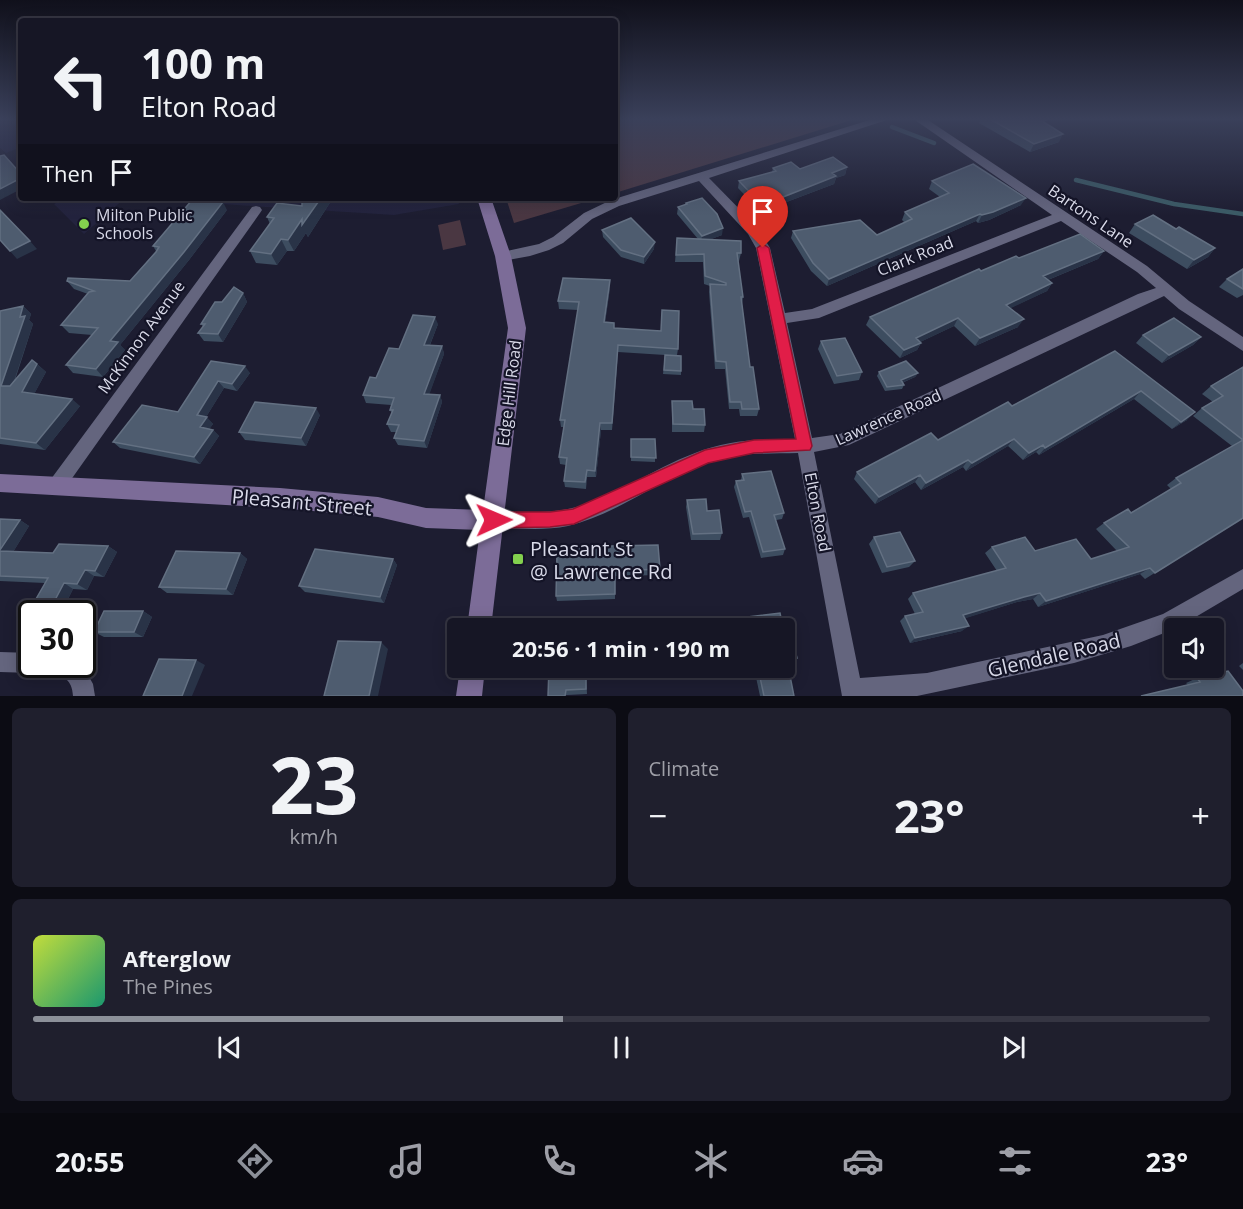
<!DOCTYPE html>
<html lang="en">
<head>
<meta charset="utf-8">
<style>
  :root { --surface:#161625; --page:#1f1f2d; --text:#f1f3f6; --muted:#9e9fa7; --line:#353542; --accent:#8c9099 }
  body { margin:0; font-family:"Open Sans",sans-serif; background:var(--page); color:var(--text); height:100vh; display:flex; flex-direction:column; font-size:22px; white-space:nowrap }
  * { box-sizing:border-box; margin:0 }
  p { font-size:20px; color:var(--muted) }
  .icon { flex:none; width:33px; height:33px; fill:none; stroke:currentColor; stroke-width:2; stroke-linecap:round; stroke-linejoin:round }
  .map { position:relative; height:696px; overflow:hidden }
  .panel { display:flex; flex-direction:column; gap:12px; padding:12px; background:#0c0c14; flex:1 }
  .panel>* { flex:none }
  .top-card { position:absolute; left:18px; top:18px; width:600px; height:183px; border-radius:6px; box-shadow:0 3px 15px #0003,0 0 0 2px var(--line); background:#161625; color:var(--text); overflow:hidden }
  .controls { position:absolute; left:1164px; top:618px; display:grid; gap:12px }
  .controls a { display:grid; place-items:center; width:60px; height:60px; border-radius:6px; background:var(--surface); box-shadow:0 3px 15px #0003,0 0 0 2px var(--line); font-size:30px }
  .speed { position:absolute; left:18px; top:600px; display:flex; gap:12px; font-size:30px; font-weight:700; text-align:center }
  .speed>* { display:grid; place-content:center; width:78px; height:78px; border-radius:50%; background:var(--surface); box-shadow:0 3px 15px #0003,0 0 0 2px var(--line); line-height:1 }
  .speed .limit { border:3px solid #111; border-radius:9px; background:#fff; color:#111 }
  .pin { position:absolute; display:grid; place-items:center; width:51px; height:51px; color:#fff; margin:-62px -26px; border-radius:50% 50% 50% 0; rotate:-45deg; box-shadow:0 0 6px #0007 }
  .pin .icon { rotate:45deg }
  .me { position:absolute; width:66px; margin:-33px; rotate:89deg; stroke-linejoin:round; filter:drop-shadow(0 0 4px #0008) }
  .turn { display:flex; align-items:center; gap:21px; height:126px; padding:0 24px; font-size:27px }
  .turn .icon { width:78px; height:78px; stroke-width:2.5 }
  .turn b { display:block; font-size:42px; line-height:51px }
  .then { display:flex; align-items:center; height:57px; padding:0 24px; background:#0003; gap:12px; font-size:22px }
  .big { font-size:45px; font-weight:700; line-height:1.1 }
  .panel .card { flex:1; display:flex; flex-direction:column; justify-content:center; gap:9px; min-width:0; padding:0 21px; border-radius:9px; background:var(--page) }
  .panel .dial { align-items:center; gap:0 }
  .dial b { font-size:78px; line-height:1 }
  .song { display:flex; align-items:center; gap:18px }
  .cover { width:72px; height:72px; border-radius:9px; background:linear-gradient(135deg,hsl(70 70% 55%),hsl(160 70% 35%)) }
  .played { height:6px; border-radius:3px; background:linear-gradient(90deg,var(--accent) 45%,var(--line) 45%) }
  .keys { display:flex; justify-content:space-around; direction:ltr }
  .heat { display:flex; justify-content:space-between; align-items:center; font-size:33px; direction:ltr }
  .panel .tiles { flex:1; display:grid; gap:12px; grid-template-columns:1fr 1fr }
  .card:last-child { grid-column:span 2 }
  .trip { position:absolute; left:447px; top:618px; width:348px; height:60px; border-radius:6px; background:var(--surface); box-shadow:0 3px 15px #0003,0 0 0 2px var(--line); font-weight:700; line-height:60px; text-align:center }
  .menu { display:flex; height:96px; justify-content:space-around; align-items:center; background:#09090f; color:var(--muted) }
  .menu .icon { width:42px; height:42px }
  .menu .current { color:var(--accent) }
  .menu b { font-size:27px; color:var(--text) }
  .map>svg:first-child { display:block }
  .built { fill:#23233e }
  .green { fill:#4a3742 }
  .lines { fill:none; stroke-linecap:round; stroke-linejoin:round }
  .stream { stroke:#3b5b66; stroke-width:4.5 }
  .street { fill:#64657e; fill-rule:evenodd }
  .secondary { fill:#7c6c98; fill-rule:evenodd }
  .wall { fill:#3d4d60 }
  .shaded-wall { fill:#293347 }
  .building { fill:#4e5c6f; stroke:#637082; stroke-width:1.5 }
  .route { fill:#e11d48; stroke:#92132f; stroke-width:1.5 }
  .poi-dot { fill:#83d04e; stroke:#141427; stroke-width:2 }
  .labels { text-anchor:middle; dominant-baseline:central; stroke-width:4.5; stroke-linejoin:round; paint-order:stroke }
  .poi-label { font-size:16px; fill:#d9dae9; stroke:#141427; text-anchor:start }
  .street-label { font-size:16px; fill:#d9dae9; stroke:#141427 }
  .near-street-label { font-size:20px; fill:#d9dae9; stroke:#141427 }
  .near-poi-label { font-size:20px; fill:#d9dae9; stroke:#141427; text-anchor:start }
</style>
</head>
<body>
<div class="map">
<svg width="1243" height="696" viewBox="0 0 1243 696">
  <rect width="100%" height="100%" fill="#1d1d31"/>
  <path class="built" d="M0,118H21V147L6,153L0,148Z
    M66,198H457L459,204L394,215L125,198L84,234L54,204Z"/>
  <path class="green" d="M615,118H858L615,193Z
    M506,198H598L514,223Z
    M460,220L466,245L443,250L438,225Z"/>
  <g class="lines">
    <path class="stream" d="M892,127L934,143
      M1076,180L1174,204L1243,214"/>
    <path class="street" d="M876,118H893L709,178L758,228L770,248L785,313L812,309L1052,215L912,118H925L1147,266L1189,301L1243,337V351L1179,309L1164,296L849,445L814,452L860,678L927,673L1103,635L1163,614L1243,569V589L1177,628L1131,646L1074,663L917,696H842L798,453C772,454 745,452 720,459C666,473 622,513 568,526C544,531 518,528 494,528L488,526L485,520L488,514L494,512C518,511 544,514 568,509C613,499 652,469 695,453C728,440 760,439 795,439L756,248L748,234L699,181L619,206L592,219L563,243L549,250L530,256L503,261L496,256L498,253L539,244L553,237L584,213L611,200ZM1061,221L1137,272L1156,288L1138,294L840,434L812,438L787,323L819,318Z
      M256,206L260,207L262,210L260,213L63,491L57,493L51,491L48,485L51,479L252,207Z
      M0,652L32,653V664H42L39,670L32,673L0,672Z
      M47,664H82L93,684L95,696H73C72,679 64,677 50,671Z"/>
    <path class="secondary" d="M477,198H491L511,256L526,328L491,628H467L480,530L426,528L378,517L280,508L0,492V474L280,488L378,497L426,508L483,510L508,328L495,256Z
      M460,668H485L482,696H456Z"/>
  </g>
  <path class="wall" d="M981,118H1044L1045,122L1059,142L1030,152L979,123Z
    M847,167L845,175L836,178L834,184L776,206L773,203L757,208L738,188L739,181L772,172L773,168L800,169Z
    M932,181L1021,205L989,220L978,223L976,221L827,286L811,271L791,238L793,231L877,235L905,223L902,220L905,212L940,197L929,189Z
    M302,198H333L308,237L306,233L294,251H287L277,265L256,263L250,251L270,224L267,217L302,206Z
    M686,203L722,235L711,239L741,253L739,261H738L743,297L742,304L750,367L759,409L757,416H740L739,409H729L725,369H715L709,292L710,286L704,284L703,262H675L677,238L698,239L677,214L678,207L685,205Z
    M227,210L189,260L120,345L125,350L103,377L73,373L66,365L92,335L69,333L61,325L88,294L74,289L67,281H130L156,251L153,246Z
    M1135,224L1215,248L1208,257L1187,269L1129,233Z
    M602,230L654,249L644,264L621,257L603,237Z
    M1104,251L1098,259L1048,280L1052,283L1047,291L1010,308L1018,327L975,346L954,326L920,342L921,343L917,350L900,358L866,325L870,317L981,271L1019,258Z
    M1243,269V295L1237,298L1219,287L1227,279Z
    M610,280V288L605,323H614V328L678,349L677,355L681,356V375L663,374L665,355L618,352L612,430H601L596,477H587L586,489L565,487L564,481L566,465L560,464L559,457L564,427H561L560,420L578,310L559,309L558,301Z
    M243,293L247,302L223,342L204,341L198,333L203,327L201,324L222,302Z
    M23,306L31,314L29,320L33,324L15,380L37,364L46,372L34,394L80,406L45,450L0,444V311Z
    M438,324L430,345L442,346L444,354L429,394L440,395L442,402L427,448L398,445L394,438L397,432H391L387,424L392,414L390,410L391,405L366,403L363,395L399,349Z
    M1143,335L1201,337L1193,345L1162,363L1136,343Z
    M821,341L862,372L859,380L834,384L818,349Z
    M1115,351L1187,420L1172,429L1134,399L1039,455L1036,452L1023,460L1008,446L966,471L963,467L921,490L915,482L875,504L854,479L857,472L938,440L1012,406Z
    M211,361L250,373L237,391L224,388L206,417L213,424L209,429L213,430L219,436L200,464L120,448L113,442L178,412Z
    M1243,367V518L1145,579L1140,574L1038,607L1033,599L1017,602L965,618L962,631L910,643L900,621L905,616L915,614L908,599L913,593L997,571L985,553L992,547L1035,551L1091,559L1117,551L1096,529L1104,523L1131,513L1171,489L1167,485L1176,478L1232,446L1193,416L1202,408L1213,402L1202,394L1211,386Z
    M879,372L918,373L915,377L902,383L904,385L902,389L885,391L877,376Z
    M672,401L693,409L705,425L704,432H672Z
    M320,415L306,446L245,440L239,432Z
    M631,439H655V462L631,461Z
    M742,474L784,513L782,519L776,520L785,549L783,555L761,558L749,517L743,518L734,487L736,481L741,480Z
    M687,500L707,511L722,533L720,540H691L686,507Z
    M0,519L20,520L29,526L13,552L53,553L108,546L117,552L104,577L94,576L87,590L73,589L65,605H46L36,599L45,583L0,581Z
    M874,537L915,561L909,567L882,573L869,544Z
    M240,553L247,559L233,595L167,593L159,587Z
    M557,554L660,569L659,575L615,576V599L557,601L556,596Z
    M393,559L397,565L384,603L305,592L299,586Z
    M143,611L152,617L143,637H104L94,632Z
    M748,617L783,628H747L745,622Z
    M786,639L797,658L794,663H792V666L789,671L794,696H760L754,668H784Z
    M1243,663V670L1239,666Z
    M586,668L587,694L548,696Z
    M1197,678L1243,691L1188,685L1186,683Z"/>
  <path class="shaded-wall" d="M1063,134L1059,142L1030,152L1034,144Z
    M847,167L845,175L836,178L834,184L776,206L778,199L832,173Z
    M21,178V189L0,200V189Z
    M775,196L773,203L757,208L758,201Z
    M321,198H333L308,237L306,233L294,251L288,240L302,219Z
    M1026,198L1021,205L989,220L978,223L982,215Z
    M223,202L227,210L189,260L120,345L125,350L103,377L96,369L110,341Z
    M980,214L976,221L827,286L829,279Z
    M723,228L722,235L701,243L702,236Z
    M281,239L287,251L277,265L271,254Z
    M30,241L37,249L17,259L10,251Z
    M655,242L654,249L644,264V257Z
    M1215,248L1208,257L1187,269L1194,260Z
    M1104,251L1098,259L1038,284L1043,276Z
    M610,280V288L604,330V322Z
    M1052,283L1047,291L1001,313L1006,305Z
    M243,293L247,302L223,342L218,334Z
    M23,306L31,314L29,320L33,324L10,393L1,386Z
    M435,317L438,324L427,352L424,345Z
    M958,318L954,326L912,346L916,338Z
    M1024,319L1018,327L975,346L980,338Z
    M1201,337L1193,345L1162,363L1169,355Z
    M921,343L917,350L900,358L904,350Z
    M618,345V352L612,430V423Z
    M442,346L444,354L427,401L424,394Z
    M37,364L46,372L31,400L22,392Z
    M245,366L250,373L237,391L232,384Z
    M918,373L915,377L899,384L901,380Z
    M218,381L224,388L203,422L197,415Z
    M1141,391L1134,399L1039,455L1045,448Z
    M440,395L442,402L427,448L424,441Z
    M72,399L80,406L45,450L36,443Z
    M316,408L320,415L306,446L301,438Z
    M1195,412L1187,420L1172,429L1181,422Z
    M207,417L213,424L206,434L200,427Z
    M600,423L601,430L596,477L595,471Z
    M213,430L219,436L200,464L194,457Z
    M1014,439L1008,446L966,471L972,463Z
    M1043,445L1036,452L1023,460L1029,453Z
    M968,460L963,467L921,490L926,483Z
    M920,475L915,482L875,504L879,497Z
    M20,520L29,526L10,557L0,552V550Z
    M108,546L117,552L104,577L95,571Z
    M240,553L247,559L233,595L226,589Z
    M393,559L397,565L384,603L380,597Z
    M1150,568L1140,574L1038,607L1046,601Z
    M85,570L94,576L87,590L77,584Z
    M64,583L73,589L65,605L55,600Z
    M1040,593L1033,599L1017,602L957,621L963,615L1024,597Z
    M143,611L152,617L143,637L134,632Z
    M969,626L962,631L910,643L915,638Z
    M381,642L388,649L378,696H369Z
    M196,660L205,665L192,696H182Z"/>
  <path class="building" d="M988,118H1044L1046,120L1042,121L1063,134L1034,144Z
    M4,155L21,174V178L0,189V156Z
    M833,157L847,167L832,173L836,176L778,199L775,196L758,201L739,181L776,171L773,168L791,162L800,169Z
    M973,164L1026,198L993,212L982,215L980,214L829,279L813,263L793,231L860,220L877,235L912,219L905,212L949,193L932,181Z
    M302,198H321L302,225V219L288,240L281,239L271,254L250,251L274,218L267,217L277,203L302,206Z
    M702,198L717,214L723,228L702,236L678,207L687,204L686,203Z
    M192,200L223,202L184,252L110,341L118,342L96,369L66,365L98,328L61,325L89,292L94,291L67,281L68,278L130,281L156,252L159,247L153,246Z
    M0,210L30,241L10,251L0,240Z
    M1153,215L1176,229L1179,227L1215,248L1194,260L1135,224Z
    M631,218L655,242L644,257L621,250L602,230Z
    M1080,234L1104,251L1043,276L1052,283L1006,305L1024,319L980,338L958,318L916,338L921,343L904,350L870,317L979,269L981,271L1016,256L1019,258Z
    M677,238L741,241V253H737L743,297H741L750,367H753L759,409H742L741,402H730L726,362L716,361L710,284L726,285V283L705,276L704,254L676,255Z
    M1243,269V289L1227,279Z
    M563,278L610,280L604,322L614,323V328L661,331L662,310L679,311L678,349L618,345L612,423H600L595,471L587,470L585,482L564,481L567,458L559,457L565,420H560L579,302L558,301Z
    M234,287L243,293L218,334L198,333L205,324H201L215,302H222Z
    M23,306L20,317L25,316L1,386H10L32,360L37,364L22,392L72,399L36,443L0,438V311Z
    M413,315L435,317L424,345L442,346L424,394L440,395L424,441L394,438L399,425L387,424L393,410H390L394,398L363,395L370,377L376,378L389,348L399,349Z
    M1174,318L1201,337L1169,355L1143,335Z
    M845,338L862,372L837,376L821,341Z
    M1115,351L1195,412L1181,422L1141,391L1045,448L1043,445L1029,453L1014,439L972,463L968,460L926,483L920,475L879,497L857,472L931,433L938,440L1008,402L1012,406Z
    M665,355L681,356V371L664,370Z
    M211,361L245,366L232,384L218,381L197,415L207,417L200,427L213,430L194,457L113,442L142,405L178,412Z
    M906,361L918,373L901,380L904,385L887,387L879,372Z
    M1243,367V440L1202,408L1223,396L1211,386Z
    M672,401H692L693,409H704L705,425L673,424Z
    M255,402L316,408L301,438L239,432Z
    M631,439H655L656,458L631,457Z
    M1243,440V518L1155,573L1150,568L1046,601L1040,593L1024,597L963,615L969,626L915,638L905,616L923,612L913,593L1006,568L992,547L1025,537L1035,551L1076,539L1091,559L1129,547L1104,523L1128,509L1131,513L1181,483L1176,478Z
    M771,471L784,513L774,515L785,549L763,552L751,511L745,512L736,481L744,480L742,474Z
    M706,499L707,511L719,510L722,533L693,534L687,500Z
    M0,519L20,520L0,550Z
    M900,532L915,561L887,567L874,537Z
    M59,544L108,546L95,571L85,570L77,584L64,583L55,600L36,599L48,578L0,576V551L53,553Z
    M658,545L660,569L615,571V594L556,596L557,554L564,553V547Z
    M315,549L393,559L380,597L299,586Z
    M176,551L240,553L226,589L159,587Z
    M104,611H143L134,632H94Z
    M780,613L783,628H750L748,617Z
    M784,634L786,639H792L797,658H790L792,666H788L794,696H764L758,668H784Z
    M338,641L381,642L369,696H324Z
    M159,659L196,660L182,696H143Z
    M549,668H586V689L566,690L565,696H548Z
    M1228,671L1243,691V696H1141L1200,682L1197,678Z"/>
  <linearGradient id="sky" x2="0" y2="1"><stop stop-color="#10101b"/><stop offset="0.55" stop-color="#3a405a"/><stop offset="1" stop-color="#3a405a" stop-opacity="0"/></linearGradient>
  <rect width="1243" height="216" fill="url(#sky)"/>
  <path class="route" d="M763,244L769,248L812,446L810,450L754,453L708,463L574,524L550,527L494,528L488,525L486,520L488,514L494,512H550L573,509L705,450L754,440L796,439L757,248Z"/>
  <g class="poi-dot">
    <circle cx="84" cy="224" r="6"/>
    <rect x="512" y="553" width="12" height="12" rx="3"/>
  </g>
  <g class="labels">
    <g class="poi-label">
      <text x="96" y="215">Milton Public<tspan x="96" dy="18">Schools</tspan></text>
    </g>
    <g class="street-label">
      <text transform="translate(1091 216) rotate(34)">Bartons Lane</text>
      <text transform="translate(915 256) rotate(-22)">Clark Road</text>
      <text transform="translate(141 337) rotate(-54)">McKinnon Avenue</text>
      <text transform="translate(509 393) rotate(-83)">Edge Hill Road</text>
      <text transform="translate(888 417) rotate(-24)">Lawrence Road</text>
      <text transform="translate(818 512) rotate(79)">Elton Road</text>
    </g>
    <g class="near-street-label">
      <text transform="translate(302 502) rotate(5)">Pleasant Street</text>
      <text transform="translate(1054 655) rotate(-13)">Glendale Road</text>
    </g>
    <g class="near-poi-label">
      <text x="530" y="548">Pleasant St<tspan x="530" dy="23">@ Lawrence Rd</tspan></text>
    </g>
  </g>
</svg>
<div class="controls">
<a><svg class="icon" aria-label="sound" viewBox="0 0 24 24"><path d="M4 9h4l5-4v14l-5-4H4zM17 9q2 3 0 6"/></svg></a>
</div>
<div class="speed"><div class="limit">30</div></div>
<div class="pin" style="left:763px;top:248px;background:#d93025"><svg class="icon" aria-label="arrive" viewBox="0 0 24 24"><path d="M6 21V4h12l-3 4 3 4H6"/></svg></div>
<svg class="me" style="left:494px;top:520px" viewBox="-20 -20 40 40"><path d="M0-17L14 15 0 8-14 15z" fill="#e11d48" stroke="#fff" stroke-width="4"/></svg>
<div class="trip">20:56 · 1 min · 190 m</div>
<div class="top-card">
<div class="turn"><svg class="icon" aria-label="left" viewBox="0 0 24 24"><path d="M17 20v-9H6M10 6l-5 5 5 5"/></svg><div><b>100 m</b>Elton Road</div></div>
<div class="then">Then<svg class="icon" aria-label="arrive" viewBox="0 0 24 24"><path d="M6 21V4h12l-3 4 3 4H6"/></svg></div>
</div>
</div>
<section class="panel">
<div class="tiles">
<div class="card dial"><b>23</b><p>km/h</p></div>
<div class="card"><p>Climate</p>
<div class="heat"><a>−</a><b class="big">23°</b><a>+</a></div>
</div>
<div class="card">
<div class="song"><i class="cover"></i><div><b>Afterglow</b><p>The Pines</p></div></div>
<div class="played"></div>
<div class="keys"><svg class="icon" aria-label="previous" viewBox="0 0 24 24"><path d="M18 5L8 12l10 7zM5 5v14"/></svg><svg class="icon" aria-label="pause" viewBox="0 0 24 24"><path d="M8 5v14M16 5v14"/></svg><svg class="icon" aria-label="next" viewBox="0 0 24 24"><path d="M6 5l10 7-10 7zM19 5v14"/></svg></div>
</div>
</div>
</section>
<nav class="menu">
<b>20:55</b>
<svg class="icon current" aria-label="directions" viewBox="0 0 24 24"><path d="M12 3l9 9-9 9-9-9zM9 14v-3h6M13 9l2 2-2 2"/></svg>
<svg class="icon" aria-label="music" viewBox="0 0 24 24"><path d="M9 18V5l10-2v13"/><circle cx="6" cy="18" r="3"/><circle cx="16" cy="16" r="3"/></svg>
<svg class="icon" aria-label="phone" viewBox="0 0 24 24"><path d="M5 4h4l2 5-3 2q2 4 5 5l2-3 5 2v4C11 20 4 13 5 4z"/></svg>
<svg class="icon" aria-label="climate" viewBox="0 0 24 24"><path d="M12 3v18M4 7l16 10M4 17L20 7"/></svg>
<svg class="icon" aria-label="car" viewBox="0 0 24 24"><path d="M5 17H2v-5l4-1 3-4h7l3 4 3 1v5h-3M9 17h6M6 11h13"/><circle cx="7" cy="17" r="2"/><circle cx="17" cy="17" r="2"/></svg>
<svg class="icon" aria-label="filters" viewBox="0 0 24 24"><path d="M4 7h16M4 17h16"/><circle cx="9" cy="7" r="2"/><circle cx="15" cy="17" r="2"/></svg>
<b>23°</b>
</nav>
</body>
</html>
